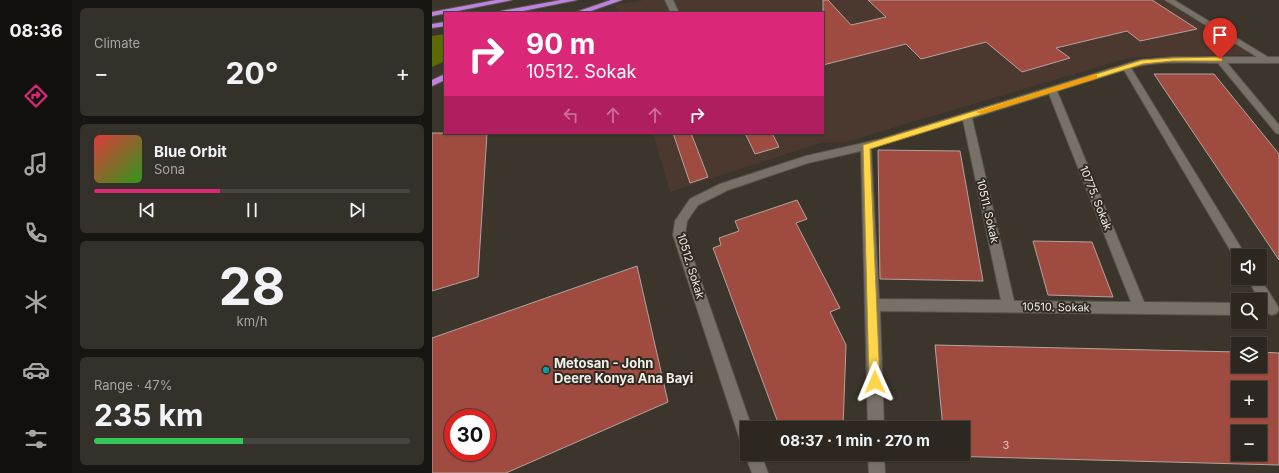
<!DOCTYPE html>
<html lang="en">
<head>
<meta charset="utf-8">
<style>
  :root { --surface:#2c2821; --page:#34302a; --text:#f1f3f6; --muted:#a6a6a5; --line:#48443f; --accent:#db2777 }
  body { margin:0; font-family:Inter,sans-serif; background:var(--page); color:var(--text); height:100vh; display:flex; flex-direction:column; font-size:15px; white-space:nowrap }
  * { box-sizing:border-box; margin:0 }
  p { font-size:13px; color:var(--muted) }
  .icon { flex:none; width:22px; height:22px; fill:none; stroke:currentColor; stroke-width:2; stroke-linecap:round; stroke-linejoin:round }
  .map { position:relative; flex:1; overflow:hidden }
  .sheet { display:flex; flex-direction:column; gap:8px; padding:8px; background:#181612; width:360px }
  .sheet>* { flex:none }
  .banner { position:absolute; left:12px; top:12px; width:380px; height:122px; border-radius:0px; box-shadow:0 1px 3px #0004,0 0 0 1px var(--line); background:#db2777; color:#fff; overflow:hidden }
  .tools { position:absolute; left:799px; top:249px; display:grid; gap:8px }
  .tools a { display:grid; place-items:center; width:36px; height:36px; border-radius:0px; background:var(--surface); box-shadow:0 1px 3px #0004,0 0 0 1px var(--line); font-size:20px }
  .speed { position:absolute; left:12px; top:409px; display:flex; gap:8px; font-size:20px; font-weight:700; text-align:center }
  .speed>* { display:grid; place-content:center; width:52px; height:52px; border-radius:50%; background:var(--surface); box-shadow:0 1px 3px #0004,0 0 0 1px var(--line); line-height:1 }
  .speed .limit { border:6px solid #d22; background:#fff; color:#111 }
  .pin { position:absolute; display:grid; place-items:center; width:34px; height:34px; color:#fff; margin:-41px -17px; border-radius:50% 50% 50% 0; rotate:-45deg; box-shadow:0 0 4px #0007 }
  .pin .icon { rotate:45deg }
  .me { position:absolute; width:44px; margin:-22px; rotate:359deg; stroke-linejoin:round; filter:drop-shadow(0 0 3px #0008) }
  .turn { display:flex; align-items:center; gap:14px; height:84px; padding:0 16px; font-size:18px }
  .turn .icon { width:52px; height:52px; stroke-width:2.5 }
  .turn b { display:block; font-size:28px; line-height:34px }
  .lanes { display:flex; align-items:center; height:38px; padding:0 16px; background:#0003; justify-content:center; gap:20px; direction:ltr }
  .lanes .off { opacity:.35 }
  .big { font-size:30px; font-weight:700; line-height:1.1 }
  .sheet .card { flex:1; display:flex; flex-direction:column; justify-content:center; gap:6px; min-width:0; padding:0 14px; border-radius:6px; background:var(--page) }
  .sheet .dial { align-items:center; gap:0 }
  .dial b { font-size:52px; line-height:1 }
  .song { display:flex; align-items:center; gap:12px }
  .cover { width:48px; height:48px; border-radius:6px; background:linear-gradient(135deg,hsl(0 70% 55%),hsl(110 70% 35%)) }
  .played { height:4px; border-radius:2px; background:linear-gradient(90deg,var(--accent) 40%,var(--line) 40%) }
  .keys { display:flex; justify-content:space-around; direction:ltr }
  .heat { display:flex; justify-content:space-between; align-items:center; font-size:22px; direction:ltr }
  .charge { height:6px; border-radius:3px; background:linear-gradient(90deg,#34c759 47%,var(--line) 0) }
  .trip { position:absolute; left:308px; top:421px; width:230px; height:40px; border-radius:0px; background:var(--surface); box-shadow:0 1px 3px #0004,0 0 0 1px var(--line); font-weight:700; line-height:40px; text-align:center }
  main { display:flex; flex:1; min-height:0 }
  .dock { display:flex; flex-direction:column; width:72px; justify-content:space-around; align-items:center; background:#12100d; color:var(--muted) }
  .dock .icon { width:28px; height:28px }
  .dock .active { color:var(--accent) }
  .dock b { font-size:18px; color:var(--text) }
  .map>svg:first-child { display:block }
  .commercial { fill:#4b3930 }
  .forest { fill:#5b6b04 }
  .building { fill:#a04b40; stroke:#b2a3a1; fill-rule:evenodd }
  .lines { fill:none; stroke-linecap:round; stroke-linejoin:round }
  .minor-casing { stroke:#58544b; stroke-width:2 }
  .highway-casing { stroke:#58544b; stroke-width:2 }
  .minor { fill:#787167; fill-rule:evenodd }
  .highway { fill:#be83e0; fill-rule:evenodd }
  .route { fill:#ffd54a; stroke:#a68a30 }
  .slow { fill:#f59e0b }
  .culture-dot { fill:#0f9aa8; stroke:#302b22; stroke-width:1.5 }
  .labels { text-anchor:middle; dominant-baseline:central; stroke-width:4; stroke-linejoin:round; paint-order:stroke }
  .street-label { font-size:11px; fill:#f2efe9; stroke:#302b22 }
  .near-number-label { font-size:11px; fill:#dec6bf }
  .near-poi-label { font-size:13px; font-weight:bold; fill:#f2efe9; stroke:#302b22; text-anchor:start }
</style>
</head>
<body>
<main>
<nav class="dock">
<b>08:36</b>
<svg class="icon active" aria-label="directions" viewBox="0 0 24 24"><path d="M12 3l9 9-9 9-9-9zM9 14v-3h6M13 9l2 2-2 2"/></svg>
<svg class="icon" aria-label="music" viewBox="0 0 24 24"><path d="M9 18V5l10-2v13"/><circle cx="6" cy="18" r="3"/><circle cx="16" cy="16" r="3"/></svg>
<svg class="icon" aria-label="phone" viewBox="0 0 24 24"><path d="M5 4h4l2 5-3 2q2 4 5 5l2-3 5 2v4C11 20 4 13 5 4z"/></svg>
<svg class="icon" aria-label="climate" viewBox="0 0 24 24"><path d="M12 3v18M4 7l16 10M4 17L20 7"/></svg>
<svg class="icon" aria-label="car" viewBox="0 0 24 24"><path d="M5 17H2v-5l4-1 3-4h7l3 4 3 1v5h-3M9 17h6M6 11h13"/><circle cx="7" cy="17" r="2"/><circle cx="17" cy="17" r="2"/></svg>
<svg class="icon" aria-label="filters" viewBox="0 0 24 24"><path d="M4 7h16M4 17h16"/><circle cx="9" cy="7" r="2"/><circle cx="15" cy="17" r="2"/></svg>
</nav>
<section class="sheet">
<div class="card"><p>Climate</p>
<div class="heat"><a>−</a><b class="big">20°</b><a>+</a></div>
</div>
<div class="card">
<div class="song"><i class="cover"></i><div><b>Blue Orbit</b><p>Sona</p></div></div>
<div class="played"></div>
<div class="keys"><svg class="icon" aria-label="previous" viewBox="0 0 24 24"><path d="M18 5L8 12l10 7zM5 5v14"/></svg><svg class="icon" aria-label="pause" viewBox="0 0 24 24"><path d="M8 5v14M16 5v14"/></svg><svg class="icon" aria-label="next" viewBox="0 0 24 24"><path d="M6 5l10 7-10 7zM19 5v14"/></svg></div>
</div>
<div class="card dial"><b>28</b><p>km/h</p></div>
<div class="card"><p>Range · 47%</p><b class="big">235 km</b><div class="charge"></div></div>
</section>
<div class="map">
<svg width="847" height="473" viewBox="0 0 847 473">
  <rect width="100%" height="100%" fill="#3b352c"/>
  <path class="commercial" d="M212,0H731L819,55L700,57L413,142L388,143L238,192L221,133H391V13H186L183,5Z"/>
  <path class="forest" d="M13,34V61L0,67V36Z"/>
  <path class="building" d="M391,0H396L419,25L454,17L436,0H720L765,29L708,41L695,31L624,48L638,58L590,72L554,42L489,59L474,44L391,65Z
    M722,74H782L847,154V260Z
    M0,133H55L46,277L0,291Z
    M241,133H259L276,177L258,183Z
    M313,133H340L347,147L323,154Z
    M446,150L528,151L551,281L448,279Z
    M365,200L375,219L364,223L408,308L398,312L414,345L411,428H348L281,248L289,245L287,238L307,231L303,221Z
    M601,241L660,242L681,297L616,295Z
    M205,266L236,402L74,473H0V338ZM21,418H55V452H21Z
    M503,345L806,352V366H828V352L847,353V465L513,456V454H531V428H511ZM806,388H828V410H806ZM806,432H828V454H806Z"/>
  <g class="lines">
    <defs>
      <path id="minor" d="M233,0H241L247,13H239Z
        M733,0H742L836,57H847V63H795L847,125V134L844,133L786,63C758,63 727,60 699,68L814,256H806V260H804L692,70L625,91L712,302L806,303V315L448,311L452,428H436L429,151L376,163L296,190L266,205L255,221L253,235L320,428H315V445L309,443L241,235L243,221L258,199L288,184L374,156L449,139L707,60L741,57H825ZM617,94L699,302L582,301L540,118ZM531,120L569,300L447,299L439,148Z
        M815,278H828L845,305L847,309L845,313L840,315L835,313Z
        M315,449V454H329L336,473H320L313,454Z
        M436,454H452L453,473H437Z"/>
      <path id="highway" d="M64,0H80L0,16V12Z
        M129,0H145L81,13H65L69,11Z
        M179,0H190L153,13H141Z
        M13,22V26L0,28V24Z
        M13,74V80L0,86V80Z"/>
    </defs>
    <use href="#minor" class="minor-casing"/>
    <use href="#highway" class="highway-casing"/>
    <use href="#minor" class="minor"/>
    <use href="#highway" class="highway"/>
  </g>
  <path class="route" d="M788,57L790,58V61H741L711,64L438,149L448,382L447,386L443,387L439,386L437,382L431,145L710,60L741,58Z"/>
  <path class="slow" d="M663,74L665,75V78L550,114L544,112Z"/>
  <circle class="culture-dot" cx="114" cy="370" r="4"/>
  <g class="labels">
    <g class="street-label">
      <text transform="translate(664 198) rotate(68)">10775. Sokak</text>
      <text transform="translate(556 211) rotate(77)">10511. Sokak</text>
      <text transform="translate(259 266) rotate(73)">10512. Sokak</text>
      <text transform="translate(624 307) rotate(1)">10510. Sokak</text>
    </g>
    <g class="near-number-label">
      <text x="574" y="445">3</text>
    </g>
    <g class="near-poi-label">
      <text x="122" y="363">Metosan - John<tspan x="122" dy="15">Deere Konya Ana Bayi</tspan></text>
    </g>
  </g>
</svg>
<div class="tools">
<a><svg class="icon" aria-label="sound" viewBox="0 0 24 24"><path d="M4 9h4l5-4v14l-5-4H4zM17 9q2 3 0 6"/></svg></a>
<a><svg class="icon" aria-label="search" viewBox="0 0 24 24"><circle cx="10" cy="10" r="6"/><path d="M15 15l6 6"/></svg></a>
<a><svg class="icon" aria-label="layers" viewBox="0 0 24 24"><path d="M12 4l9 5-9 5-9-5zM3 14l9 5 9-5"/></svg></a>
<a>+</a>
<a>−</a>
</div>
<div class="speed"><div class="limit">30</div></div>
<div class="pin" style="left:788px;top:59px;background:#d93025"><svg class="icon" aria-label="arrive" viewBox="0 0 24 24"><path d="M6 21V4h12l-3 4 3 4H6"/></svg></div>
<svg class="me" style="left:443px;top:382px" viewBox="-20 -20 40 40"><path d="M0-17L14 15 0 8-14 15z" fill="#ffd54a" stroke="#fff" stroke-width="4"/></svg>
<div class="trip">08:37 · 1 min · 270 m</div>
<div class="banner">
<div class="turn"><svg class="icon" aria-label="right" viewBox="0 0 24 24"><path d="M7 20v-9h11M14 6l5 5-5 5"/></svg><div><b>90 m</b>10512. Sokak</div></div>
<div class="lanes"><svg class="icon off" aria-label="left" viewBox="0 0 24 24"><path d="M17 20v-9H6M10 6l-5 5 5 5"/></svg><svg class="icon off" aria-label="ahead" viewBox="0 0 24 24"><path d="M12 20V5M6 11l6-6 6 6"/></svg><svg class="icon off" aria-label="ahead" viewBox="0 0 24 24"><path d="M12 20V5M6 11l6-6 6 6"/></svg><svg class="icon" aria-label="right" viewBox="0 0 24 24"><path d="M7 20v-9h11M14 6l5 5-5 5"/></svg></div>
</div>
</div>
</main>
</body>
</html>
